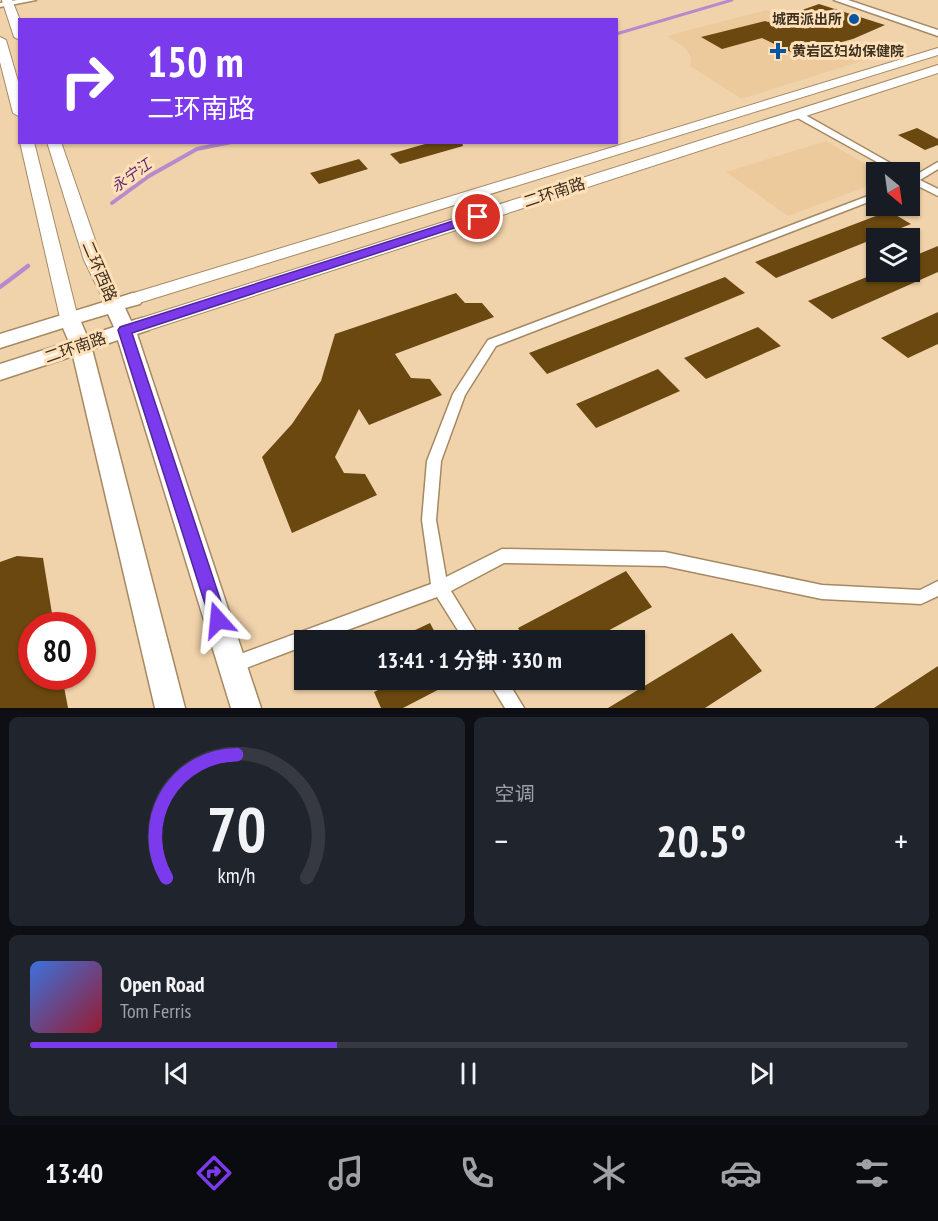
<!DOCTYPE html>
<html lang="zh">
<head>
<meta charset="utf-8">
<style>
  :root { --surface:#171b24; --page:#20242c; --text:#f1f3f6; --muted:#9ea1a6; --line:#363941; --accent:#7c3aed }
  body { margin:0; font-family:"PT Sans Narrow","Noto Sans SC",sans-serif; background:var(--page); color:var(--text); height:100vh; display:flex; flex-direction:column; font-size:22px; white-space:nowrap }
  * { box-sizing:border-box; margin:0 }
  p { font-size:20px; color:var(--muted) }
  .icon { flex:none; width:33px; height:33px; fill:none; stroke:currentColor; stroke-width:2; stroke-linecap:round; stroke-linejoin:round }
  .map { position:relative; height:708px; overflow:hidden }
  .side { display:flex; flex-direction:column; gap:9px; padding:9px; background:#0d0f14; flex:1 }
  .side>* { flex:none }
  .hud { position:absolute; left:18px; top:18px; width:600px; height:126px; border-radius:0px; box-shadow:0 2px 4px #0004; background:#7c3aed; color:#fff; overflow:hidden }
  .needle { width:39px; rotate:151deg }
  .tools { position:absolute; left:866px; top:162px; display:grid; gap:12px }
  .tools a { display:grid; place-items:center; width:54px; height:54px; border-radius:0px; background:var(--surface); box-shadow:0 2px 4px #0004; font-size:30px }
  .speed { position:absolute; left:18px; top:612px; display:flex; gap:12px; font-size:30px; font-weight:700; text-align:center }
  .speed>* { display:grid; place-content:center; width:78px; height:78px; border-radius:50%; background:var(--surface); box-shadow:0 2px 4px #0004; line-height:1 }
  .speed .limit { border:9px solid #d22; background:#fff; color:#111 }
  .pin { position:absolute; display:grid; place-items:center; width:51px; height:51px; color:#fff; margin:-26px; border:3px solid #fff; border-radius:50%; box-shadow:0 2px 6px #0007 }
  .me { position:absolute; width:66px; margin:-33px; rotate:342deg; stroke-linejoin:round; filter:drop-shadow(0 0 4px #0008) }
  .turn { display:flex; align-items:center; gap:21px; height:126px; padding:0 30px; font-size:27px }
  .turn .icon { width:78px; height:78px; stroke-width:2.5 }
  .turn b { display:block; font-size:42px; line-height:51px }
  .big { font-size:45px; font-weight:600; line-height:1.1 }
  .side .tile { flex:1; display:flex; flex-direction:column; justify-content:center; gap:9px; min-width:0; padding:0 21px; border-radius:9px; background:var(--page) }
  .side .dial { align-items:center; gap:0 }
  .dial svg { height:156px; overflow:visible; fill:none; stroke:var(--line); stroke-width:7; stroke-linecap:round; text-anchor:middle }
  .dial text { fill:var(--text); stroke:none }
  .song { display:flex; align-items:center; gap:18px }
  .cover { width:72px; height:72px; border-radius:9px; background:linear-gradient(135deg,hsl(220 70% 55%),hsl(350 70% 35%)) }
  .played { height:6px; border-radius:3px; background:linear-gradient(90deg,var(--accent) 35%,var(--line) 35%) }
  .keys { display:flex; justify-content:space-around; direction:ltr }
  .heat { display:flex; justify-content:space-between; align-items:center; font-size:33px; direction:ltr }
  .side .tiles { flex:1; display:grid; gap:9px; grid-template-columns:1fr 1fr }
  .tile:last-child { grid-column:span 2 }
  .trip { position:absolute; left:294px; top:630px; width:351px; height:60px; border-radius:0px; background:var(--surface); box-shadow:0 2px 4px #0004; font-weight:600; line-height:60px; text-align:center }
  .dock { display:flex; height:96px; justify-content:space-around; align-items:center; background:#090b0e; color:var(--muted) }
  .dock .icon { width:42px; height:42px }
  .dock .active { color:var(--accent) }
  .dock b { font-size:27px; color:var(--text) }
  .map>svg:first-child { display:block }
  .built { fill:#ecca9b }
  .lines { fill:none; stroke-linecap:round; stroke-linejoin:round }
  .stream-far2 { stroke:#b78bcb; stroke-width:3 }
  .stream-far1 { stroke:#b78bcb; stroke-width:4 }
  .stream { stroke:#b78bcb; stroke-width:4.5 }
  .building { fill:#6a480f }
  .minor-casing { stroke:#a58963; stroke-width:3 }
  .tertiary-casing { stroke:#a58963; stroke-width:3 }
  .secondary-casing { stroke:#a58963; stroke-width:3 }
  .primary-casing { stroke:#a58963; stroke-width:2 }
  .trunk-casing { stroke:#a58963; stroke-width:3 }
  .minor { fill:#fff; fill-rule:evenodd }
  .tertiary { fill:#fff; fill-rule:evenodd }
  .secondary { fill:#fff; fill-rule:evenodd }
  .primary { fill:#fff; fill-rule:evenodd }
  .trunk { fill:#fff; fill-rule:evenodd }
  .route { fill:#7c3aed; stroke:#51269a; stroke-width:1.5 }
  .poi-dot { fill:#0654a2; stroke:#ffe0b8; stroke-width:2 }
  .labels { text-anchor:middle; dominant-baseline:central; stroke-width:6; stroke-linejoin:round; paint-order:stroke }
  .far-poi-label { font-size:14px; font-weight:bold; fill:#3d3121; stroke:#ffe0b8; text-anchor:end }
  .far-water-label { font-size:15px; font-style:italic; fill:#5f2875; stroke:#ffe0b8 }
  .street-label { font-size:16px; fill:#3d3121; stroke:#ffe0b8 }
</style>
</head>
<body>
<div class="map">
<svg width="938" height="708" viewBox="0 0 938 708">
  <rect width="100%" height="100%" fill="#f1d3ab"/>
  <path class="built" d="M766,10L820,31L880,55L742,99L690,66L691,57L684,47L667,36Z
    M826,141L879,172H876V183L788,216L726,172Z"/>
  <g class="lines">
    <path class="stream-far2" d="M616,34L732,0"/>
    <path class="stream-far1" d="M112,203L149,176L197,149L231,142"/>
    <path class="stream" d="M0,287L28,266"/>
  </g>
  <path class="building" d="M819,4L885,25L853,39L795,54L762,38L722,49L701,37L765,21L768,22Z
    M917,128L938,139V145L925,150L898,135Z
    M432,142H462L463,146L400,164L390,154Z
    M359,159L368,169L319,184L310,173Z
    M889,211L911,224L776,278L755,262Z
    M938,246V272L832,319L808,301L879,272H909V258Z
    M725,277L745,293L547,374L529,353Z
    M456,293L465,303H482L494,317L395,354L411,378L430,379L442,395L369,425L359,409L335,457L344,473L365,474L377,495L292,533L262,457L292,424L321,381L335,334Z
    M938,312V344L908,358L881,338Z
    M758,327L781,346L706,379L684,358Z
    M658,369L680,391L596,428L576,404Z
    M17,556L43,558L54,626H32V676H62L68,708H0V562Z
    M626,571L652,607L591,640H525L518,628Z
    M430,623L439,640H394Z
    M732,633L762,671L705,708H608Z
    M938,666V708H874Z
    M398,680H457L403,708H381L374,692Z"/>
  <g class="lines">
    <defs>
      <path id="minor" d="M794,112H800L906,172H895L794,116Z
        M938,162V169L920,180L938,189V196L914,184L909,186V175L914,176Z
        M876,193V199L496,346L465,395L441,461L436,520L446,577L502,549L665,552L822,585L920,590L938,581V596L921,604L822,599L665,566L504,563L451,591L481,640H464L437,597L320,640H304V646L233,673L227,671L225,665L227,659L431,584L422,520L427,461L453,394L488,340Z
        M488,680H507L524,708H505Z"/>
      <path id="tertiary" d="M17,0H36L0,7V3Z"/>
      <path id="secondary" d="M834,0H848L938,30V36Z"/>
      <path id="primary" d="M2,0H12L20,20V40L14,37Z
        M0,37L6,40L20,88V117L13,113L0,62Z
        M938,48V55L139,303H127L124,299L127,295Z
        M938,65V73L149,330L142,331L135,330L133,325L135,320Z
        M20,142H34L78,318L76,322L69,324L62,322L60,318Z
        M47,142H61L102,260L123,305L120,309H108L84,260Z"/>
      <path id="trunk" d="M133,293L140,294L143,299L140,304L125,308L131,321L142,318L149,320L152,325L149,330L137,334L261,708H231L118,340L92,349L185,708H155L73,356L0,380V364L69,342L63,328L0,348V334ZM108,314L114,327L87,336L81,322Z"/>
    </defs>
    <use href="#minor" class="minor-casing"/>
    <use href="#tertiary" class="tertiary-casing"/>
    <use href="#secondary" class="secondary-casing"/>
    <use href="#primary" class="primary-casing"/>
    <use href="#trunk" class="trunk-casing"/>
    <use href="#minor" class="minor"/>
    <use href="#tertiary" class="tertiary"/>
    <use href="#secondary" class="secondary"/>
    <use href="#primary" class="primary"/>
    <use href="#trunk" class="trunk"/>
  </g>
  <path class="route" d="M478,213L482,214V219L132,333L227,620L225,626L218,629L212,626L118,330L120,327Z"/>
  <g class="poi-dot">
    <circle cx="854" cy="19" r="6"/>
    <path d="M775 42h6v6h6v6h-6v6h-6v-6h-6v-6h6z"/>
  </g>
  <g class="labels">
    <g class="far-poi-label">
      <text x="842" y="19">城西派出所</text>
      <text x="792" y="51" text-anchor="start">黄岩区妇幼保健院</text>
    </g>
    <g class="far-water-label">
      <text transform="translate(131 175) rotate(-35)">永宁江</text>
    </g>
    <g class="street-label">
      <text transform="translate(554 192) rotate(-18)">二环南路</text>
      <text transform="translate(100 271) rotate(67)">二环西路</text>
      <text transform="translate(75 347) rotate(-19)">二环南路</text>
    </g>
  </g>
</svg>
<div class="tools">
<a><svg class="needle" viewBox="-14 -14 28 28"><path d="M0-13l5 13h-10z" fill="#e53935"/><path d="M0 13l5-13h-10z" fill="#9ea1a6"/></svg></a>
<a><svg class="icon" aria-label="layers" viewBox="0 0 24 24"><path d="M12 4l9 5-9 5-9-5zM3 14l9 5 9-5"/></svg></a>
</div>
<div class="speed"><div class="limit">80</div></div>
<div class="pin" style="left:478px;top:217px;background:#d93025"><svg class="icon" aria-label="arrive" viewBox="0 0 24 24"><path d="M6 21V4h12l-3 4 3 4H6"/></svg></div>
<svg class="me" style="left:218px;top:620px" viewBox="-20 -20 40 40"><path d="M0-17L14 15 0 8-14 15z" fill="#7c3aed" stroke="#fff" stroke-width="4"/></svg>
<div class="trip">13:41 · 1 分钟 · 330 m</div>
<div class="hud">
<div class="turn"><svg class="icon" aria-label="right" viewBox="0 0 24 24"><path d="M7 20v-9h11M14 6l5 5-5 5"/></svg><div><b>150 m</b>二环南路</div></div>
</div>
</div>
<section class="side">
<div class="tiles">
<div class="tile dial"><svg viewBox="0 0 100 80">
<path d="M14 69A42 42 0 1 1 86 69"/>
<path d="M14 69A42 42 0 0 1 50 6" stroke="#7c3aed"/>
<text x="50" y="56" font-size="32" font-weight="700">70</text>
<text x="50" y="72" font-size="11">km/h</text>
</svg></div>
<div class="tile"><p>空调</p>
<div class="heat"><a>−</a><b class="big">20.5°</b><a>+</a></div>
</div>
<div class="tile">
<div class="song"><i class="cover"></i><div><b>Open Road</b><p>Tom Ferris</p></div></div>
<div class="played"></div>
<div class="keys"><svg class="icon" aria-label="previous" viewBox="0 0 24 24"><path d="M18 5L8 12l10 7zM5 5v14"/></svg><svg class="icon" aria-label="pause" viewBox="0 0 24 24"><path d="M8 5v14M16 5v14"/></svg><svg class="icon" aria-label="next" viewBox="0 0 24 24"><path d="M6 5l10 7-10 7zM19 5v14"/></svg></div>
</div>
</div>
</section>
<nav class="dock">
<b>13:40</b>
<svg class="icon active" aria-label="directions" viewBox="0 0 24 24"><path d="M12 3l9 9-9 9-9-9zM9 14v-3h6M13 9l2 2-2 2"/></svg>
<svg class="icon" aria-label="music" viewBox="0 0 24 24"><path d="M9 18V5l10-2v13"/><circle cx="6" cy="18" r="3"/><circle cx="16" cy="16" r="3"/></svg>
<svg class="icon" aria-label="phone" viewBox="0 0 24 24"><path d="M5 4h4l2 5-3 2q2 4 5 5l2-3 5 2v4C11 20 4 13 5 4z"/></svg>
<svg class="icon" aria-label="climate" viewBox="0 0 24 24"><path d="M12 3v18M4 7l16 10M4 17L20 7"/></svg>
<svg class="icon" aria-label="car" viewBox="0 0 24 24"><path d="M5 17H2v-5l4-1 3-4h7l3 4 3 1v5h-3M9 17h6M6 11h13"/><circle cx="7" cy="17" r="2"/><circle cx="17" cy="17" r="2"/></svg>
<svg class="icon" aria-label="filters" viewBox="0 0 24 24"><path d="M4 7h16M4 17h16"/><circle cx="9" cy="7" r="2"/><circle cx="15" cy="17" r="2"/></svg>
</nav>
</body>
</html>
